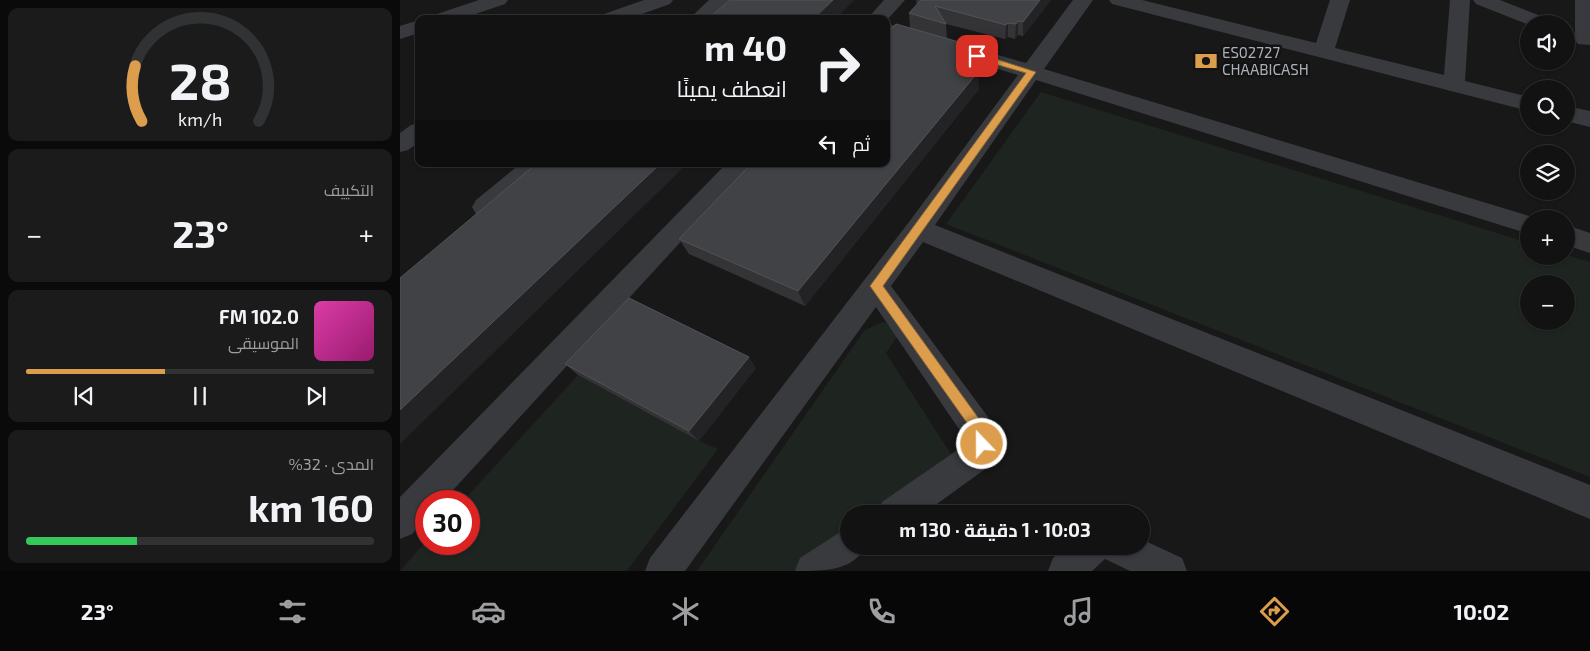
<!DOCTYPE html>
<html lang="ar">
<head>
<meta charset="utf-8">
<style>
  :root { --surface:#121213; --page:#1b1b1c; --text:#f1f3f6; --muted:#9c9ea0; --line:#313233; --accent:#dc9e4d }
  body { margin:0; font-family:"Exo 2",Cairo,sans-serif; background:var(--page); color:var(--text); direction:rtl; height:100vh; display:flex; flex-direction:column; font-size:19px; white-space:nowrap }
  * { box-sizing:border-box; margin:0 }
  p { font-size:16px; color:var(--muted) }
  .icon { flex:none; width:28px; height:28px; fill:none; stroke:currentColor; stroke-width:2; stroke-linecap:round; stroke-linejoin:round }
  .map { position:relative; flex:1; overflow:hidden; direction:ltr }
  .side { display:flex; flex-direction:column; gap:8px; padding:8px; background:#0a0a0a; width:400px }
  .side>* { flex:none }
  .guide { position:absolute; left:15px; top:15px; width:475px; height:152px; border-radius:10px; box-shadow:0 1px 4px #0004,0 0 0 1px var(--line); direction:rtl; background:#121213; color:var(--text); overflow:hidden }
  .fabs { position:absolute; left:1120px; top:15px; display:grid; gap:10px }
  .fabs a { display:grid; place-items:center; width:55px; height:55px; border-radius:50%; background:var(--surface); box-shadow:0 1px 4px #0004,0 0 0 1px var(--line); font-size:25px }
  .speed { position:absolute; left:15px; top:490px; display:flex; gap:10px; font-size:25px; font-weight:700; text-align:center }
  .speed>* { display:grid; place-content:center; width:65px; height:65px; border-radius:50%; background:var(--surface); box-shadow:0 1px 4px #0004,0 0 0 1px var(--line); line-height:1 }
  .speed .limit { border:8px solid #d22; background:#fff; color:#111 }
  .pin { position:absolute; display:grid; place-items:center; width:42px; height:42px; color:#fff; margin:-21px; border-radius:10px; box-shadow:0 2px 8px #0006 }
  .me { position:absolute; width:55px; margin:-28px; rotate:338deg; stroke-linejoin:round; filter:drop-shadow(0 0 4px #0008) }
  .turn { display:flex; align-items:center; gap:18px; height:105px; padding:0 20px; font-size:22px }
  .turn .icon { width:65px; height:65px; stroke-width:2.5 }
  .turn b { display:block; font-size:35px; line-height:42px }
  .then { display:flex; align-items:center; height:48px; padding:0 20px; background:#0003; gap:10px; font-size:19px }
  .big { font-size:38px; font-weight:700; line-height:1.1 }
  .side .tile { flex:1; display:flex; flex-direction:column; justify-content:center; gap:8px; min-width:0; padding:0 18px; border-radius:10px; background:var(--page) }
  .side .dial { align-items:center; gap:0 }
  .dial svg { height:130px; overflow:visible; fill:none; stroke:var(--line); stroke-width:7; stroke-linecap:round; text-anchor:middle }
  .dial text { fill:var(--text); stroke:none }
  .song { display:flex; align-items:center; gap:15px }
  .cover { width:60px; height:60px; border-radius:8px; background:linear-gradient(135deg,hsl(320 70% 55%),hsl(320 70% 35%)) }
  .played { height:5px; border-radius:2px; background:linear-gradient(90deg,var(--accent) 40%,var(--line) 40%) }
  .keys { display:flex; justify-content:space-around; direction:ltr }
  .heat { display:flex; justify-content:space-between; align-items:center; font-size:28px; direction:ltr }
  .charge { height:8px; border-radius:4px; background:linear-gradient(90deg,#34c759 32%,var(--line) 0) }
  .trip { position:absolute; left:440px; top:505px; width:310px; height:50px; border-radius:25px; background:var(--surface); box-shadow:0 1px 4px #0004,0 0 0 1px var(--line); font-weight:700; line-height:50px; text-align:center; direction:rtl }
  .tab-bar { display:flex; height:80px; justify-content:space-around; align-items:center; background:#070708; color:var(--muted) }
  .tab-bar .icon { width:35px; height:35px }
  .tab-bar .current { color:var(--accent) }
  .tab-bar b { font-size:22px; color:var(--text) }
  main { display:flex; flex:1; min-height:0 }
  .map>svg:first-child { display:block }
  .green { fill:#1e241f; fill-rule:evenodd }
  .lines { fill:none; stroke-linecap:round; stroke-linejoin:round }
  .minor { fill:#393a3e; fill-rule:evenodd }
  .wall { fill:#343437 }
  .shaded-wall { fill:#232325 }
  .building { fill:#414245; stroke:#515357 }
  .route { fill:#dc9e4d; stroke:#8f6732 }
  .labels { text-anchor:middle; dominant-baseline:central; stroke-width:5; stroke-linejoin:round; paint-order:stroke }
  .far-poi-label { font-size:15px; fill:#abb0b8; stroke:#131314; text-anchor:start }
</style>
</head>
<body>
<main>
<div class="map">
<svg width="1190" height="571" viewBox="0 0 1190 571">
  <rect width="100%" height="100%" fill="#181819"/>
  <path class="green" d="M641,92L1129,243V256L1166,255L1190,262V477L546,224ZM1129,284H1166V321H1129Z
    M482,322L490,324L497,337L486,353L554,459L477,514H449V534L396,571H297L464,331Z
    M178,375L299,441L318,449L227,571H0L26,541V544H69V501H63Z"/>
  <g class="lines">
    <path class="minor" d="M79,0H108L105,4L61,19H31L34,15Z
      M244,0H273L270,4L228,19H198L201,15Z
      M309,0H330L311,19H289Z
      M484,0H505L486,21V19H467Z
      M673,0H693L644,69L1139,219H1129V234L636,80L535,225L1190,485V519L523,242L491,286L588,417L598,444L588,467L523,514H477L482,502L566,444L563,435L476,307L285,571H245L250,558L509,222L618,75L486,35V23L626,63Z
      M709,0H742L916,43L930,0H950L935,48L1044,75L1050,0H1070L1065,81L1129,97V111L712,4Z
      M1073,0H1100L1151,20L1154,24L1129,25L1076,4Z
      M1175,0H1190V45L1178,44L1175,40Z
      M19,20V33L0,39V26Z
      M1166,106L1190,111V127L1166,121Z
      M19,123V142L8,150L0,152V133L11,125Z
      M120,164H147L143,170L94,214L85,216L76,214L72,207L76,200Z
      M326,164H352L43,501H26V519L12,534L0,539V497Z
      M1166,225L1190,233V253L1166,245Z
      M449,529V546H466C453,571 425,571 395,571L400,558L437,534Z
      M741,539L782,558L787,571H730L705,559L692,571H648L653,558L667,546H741Z"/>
  </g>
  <path class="wall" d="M516,0H651L623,36L618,35L615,39L608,37L605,39L546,24L547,39L579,89L405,306L289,254L279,239L510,28L509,13L517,5Z
    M165,364L356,368L299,441L178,375Z"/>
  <path class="shaded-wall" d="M433,0H454L435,19H413Z
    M640,0H651L623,36V22Z
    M618,21V35L615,39L616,24Z
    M608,23V37L605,39L606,25Z
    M578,72L579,89L405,306L398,291Z
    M260,164H287L0,444V410Z
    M349,357L356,368L299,441L289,431Z"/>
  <path class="building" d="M330,0H433L413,19H308Z
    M521,0H640L623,22L618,21L616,24L608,23L606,25L535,6L546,24L509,13Z
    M496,24L559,42L578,72L398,291L279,239L351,164H486V34Z
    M136,164H260L0,410V278Z
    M229,298L349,357L289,431L165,364Z"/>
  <path class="route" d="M577,53L636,72L483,286L582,423L588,444L586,449L582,450L577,449L572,430L470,286L626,73L574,58V54Z"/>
  <defs>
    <symbol id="bank-bare" viewBox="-9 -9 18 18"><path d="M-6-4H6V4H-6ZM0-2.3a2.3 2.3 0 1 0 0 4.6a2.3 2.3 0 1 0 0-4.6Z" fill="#dc9e4d" stroke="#131314" stroke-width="2.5" paint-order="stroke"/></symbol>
  </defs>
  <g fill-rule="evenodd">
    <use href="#bank-bare" x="790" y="45" width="32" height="32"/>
  </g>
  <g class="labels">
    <g class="far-poi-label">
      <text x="822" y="52">ES02727<tspan x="822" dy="17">CHAABICASH</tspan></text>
    </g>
  </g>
</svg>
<div class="fabs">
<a><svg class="icon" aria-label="sound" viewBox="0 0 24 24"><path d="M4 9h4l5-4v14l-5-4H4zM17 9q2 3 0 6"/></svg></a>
<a><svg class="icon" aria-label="search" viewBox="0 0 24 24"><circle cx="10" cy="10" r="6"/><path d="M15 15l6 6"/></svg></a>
<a><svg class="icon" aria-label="layers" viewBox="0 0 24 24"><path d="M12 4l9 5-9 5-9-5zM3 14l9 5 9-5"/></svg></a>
<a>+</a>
<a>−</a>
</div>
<div class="speed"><div class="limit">30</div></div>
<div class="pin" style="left:577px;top:56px;background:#d93025"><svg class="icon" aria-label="arrive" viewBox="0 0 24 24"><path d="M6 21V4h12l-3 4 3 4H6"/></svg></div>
<svg class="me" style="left:582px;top:444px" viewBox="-20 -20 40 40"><circle r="17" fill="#dc9e4d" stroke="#fff" stroke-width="3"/><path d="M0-11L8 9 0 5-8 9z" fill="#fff"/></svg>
<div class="trip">10:03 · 1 دقيقة · 130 m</div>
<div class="guide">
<div class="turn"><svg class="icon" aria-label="right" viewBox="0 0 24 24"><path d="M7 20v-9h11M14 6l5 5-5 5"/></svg><div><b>40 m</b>انعطف يمينًا</div></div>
<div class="then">ثم<svg class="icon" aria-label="left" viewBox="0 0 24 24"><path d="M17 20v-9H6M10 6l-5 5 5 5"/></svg></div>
</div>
</div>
<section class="side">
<div class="tile dial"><svg viewBox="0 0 100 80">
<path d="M14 69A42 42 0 1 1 86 69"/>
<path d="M14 69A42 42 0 0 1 10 35" stroke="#dc9e4d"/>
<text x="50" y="56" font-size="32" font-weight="700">28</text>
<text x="50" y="72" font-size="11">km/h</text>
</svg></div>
<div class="tile"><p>التكييف</p>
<div class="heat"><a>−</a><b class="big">23°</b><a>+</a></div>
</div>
<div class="tile">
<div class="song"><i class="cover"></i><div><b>102.0 FM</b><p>الموسيقى</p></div></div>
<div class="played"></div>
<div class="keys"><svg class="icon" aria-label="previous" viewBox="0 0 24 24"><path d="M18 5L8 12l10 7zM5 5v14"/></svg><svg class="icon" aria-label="pause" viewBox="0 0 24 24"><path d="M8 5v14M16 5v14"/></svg><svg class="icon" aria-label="next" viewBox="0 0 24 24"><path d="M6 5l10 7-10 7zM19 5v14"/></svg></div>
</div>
<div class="tile"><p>المدى · 32%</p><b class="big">160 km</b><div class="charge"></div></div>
</section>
</main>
<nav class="tab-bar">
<b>10:02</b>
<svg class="icon current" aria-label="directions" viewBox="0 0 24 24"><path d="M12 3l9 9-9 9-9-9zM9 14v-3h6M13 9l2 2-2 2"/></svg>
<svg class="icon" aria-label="music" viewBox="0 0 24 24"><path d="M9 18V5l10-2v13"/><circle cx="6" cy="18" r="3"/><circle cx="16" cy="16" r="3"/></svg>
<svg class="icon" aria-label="phone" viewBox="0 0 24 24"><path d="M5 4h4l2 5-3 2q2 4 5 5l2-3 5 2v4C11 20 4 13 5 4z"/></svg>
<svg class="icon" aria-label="climate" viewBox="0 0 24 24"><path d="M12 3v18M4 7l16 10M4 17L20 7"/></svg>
<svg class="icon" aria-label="car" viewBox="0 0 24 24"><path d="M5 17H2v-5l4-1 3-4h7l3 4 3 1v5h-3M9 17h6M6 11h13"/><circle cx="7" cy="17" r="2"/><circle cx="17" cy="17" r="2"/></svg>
<svg class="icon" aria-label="filters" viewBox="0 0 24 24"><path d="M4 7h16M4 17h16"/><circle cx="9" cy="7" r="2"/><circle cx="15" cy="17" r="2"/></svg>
<b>23°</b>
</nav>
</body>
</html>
